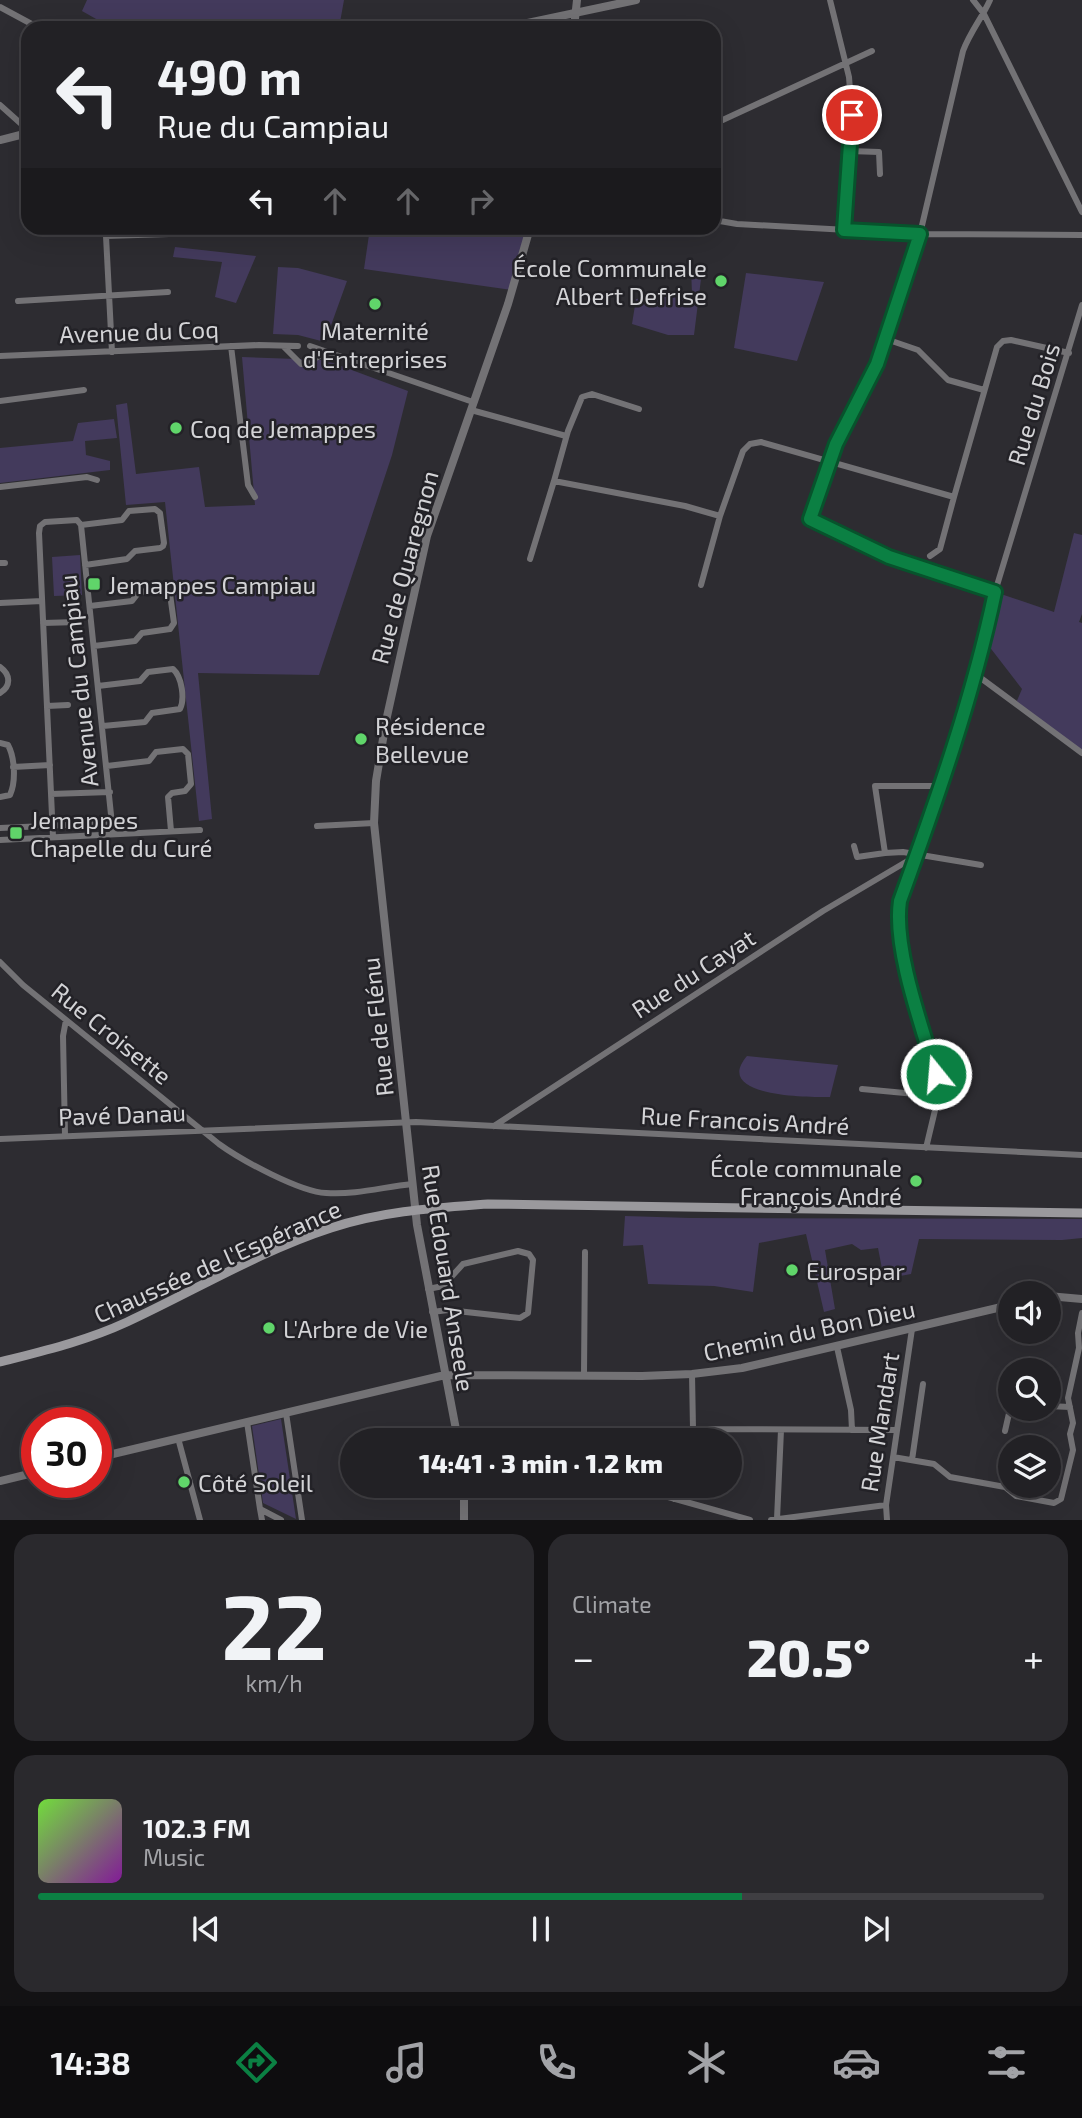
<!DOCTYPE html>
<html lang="en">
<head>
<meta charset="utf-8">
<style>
  :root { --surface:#222125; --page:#2a292d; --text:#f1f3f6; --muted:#a2a3a7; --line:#3f3e42; --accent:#0b8043 }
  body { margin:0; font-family:"Exo 2",sans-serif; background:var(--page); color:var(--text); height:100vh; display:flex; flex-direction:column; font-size:26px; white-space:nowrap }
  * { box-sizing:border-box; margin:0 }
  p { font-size:23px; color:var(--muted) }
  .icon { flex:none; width:38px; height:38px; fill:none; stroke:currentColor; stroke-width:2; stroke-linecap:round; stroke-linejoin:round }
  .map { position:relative; height:1520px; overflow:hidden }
  .drawer { display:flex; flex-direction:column; gap:14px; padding:14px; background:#131214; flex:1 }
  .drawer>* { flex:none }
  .banner { position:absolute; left:21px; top:21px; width:700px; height:214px; border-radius:21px; box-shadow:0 7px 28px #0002,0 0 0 2px var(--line); background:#222125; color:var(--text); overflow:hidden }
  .buttons { position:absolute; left:998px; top:1281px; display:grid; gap:14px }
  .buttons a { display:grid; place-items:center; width:63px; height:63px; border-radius:50%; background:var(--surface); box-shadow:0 7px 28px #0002,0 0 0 2px var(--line); font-size:35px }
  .speed { position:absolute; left:21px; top:1407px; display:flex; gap:14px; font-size:35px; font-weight:700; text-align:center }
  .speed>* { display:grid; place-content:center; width:91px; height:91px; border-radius:50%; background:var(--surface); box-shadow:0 7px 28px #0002,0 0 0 2px var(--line); line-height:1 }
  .speed .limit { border:10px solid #d22; background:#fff; color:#111 }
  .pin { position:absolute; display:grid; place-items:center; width:60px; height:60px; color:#fff; margin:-30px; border:4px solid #fff; border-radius:50%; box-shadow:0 2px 7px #0007 }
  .me { position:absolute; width:77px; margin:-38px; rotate:343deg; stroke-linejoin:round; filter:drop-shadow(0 0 5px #0008) }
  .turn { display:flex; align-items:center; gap:24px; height:147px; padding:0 21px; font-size:32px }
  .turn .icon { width:91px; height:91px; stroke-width:2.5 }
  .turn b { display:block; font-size:49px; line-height:60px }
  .lanes { display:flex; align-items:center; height:66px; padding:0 21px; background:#0003; justify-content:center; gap:35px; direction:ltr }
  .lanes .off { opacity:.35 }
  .big { font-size:52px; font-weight:800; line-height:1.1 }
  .drawer .card { flex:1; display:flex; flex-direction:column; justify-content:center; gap:10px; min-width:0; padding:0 24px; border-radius:21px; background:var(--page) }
  .drawer .dial { align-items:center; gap:0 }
  .dial b { font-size:91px; line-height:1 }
  .song { display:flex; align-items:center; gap:21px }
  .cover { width:84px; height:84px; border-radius:10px; background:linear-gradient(135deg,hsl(100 70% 55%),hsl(290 70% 35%)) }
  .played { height:7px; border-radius:4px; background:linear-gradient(90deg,var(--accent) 70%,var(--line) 70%) }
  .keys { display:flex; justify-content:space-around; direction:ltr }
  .heat { display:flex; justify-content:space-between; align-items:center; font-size:38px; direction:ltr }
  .drawer .tiles { flex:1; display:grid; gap:14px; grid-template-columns:1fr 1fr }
  .card:last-child { grid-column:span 2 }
  .trip { position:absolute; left:340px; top:1428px; width:402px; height:70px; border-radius:35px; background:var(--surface); box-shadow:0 7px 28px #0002,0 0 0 2px var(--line); font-weight:800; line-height:70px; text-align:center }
  .tab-bar { display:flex; height:112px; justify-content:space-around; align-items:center; background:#0e0d0f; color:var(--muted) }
  .tab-bar .icon { width:49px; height:49px }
  .tab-bar .selected { color:var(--accent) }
  .tab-bar b { font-size:32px; color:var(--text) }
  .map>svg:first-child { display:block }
  .green { fill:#433a5c }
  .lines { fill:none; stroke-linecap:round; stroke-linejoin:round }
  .minor { stroke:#737275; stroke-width:6 }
  .tertiary { stroke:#737275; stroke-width:8 }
  .secondary { stroke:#9a999d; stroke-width:9 }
  .route-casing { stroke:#07532c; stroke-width:18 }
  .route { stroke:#0b8043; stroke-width:12 }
  .poi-dot { fill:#60d56a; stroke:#232227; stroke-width:2.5 }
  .labels { text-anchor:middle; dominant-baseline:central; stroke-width:5; stroke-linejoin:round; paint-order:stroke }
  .poi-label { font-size:24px; fill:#d3d3d6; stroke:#232227; text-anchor:start }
  .street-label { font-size:24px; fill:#d3d3d6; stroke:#232227 }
</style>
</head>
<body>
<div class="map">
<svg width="1082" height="1520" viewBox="0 0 1082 1520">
  <rect width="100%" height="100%" fill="#2d2c31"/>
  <path class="green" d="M87,0H344L339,28H112L82,11Z
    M370,228H530L512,290L364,269Z
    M175,247L256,256L236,303L215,297L222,262L173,257Z
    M278,267L298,268L347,281L325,342L298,335L273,334Z
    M691,268L702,271L694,335H668L632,324L636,299L692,294Z
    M746,273L824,282L797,361L734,348Z
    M242,357L325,360L408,391L392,455L319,675L198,673L212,819L199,821L165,502L126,505L116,405L127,403L136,474L199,467L205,507L255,505Z
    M114,419L117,438L85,441L86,455L110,461V470L0,483V448L73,441L78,423Z
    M1074,533L1082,535V614L1079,622L1082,623V753L1016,703L1022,689L985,641L995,592L1054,612Z
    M80,555L82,595L54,596L52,557Z
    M747,1056L838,1065L830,1097C812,1097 711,1098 747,1056Z
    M625,1216L690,1218L1082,1219V1238L1062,1240L919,1239L911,1274L884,1279L878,1248L861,1250L852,1244L825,1250L835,1309L824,1312L806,1234L759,1243L753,1292L714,1286L648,1284L643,1245L623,1246Z
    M281,1419L296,1519L263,1503L252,1426Z"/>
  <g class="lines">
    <path class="minor" d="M830,0L849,77L852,115L844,230
      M973,0L984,14L1082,212
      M990,0C982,18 970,32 963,51L920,234L886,339L877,364L836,444L810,519L889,557L995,592
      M0,7L39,28
      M0,105L28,130
      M714,124L872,51
      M850,151L879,152L880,174
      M714,220L737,224L920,234L1082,235
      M101,228L106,236L112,352
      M106,236L169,234L175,228
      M18,301L168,292
      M886,339L918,350L948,380L984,390
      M231,346L248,485L255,497
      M310,346L473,402
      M284,347L301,364L307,363L325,353
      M0,356L259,345L298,346
      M0,401L84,390
      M639,409L592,394L582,397L568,431L554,481L685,506L720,516L743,451L750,444L761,442L954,497L997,347L1003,341L1011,340L1069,353
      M471,410L566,436
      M0,487L87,477L97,480
      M81,525L113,834
      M81,525L122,520L129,511L155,509L160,513L164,543L163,546L160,548L135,551L127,559L85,565
      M930,556L940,549L954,497
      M530,559L554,481
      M0,563H5
      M701,585L720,516
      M0,603L42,601
      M90,606L132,601L139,592L165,589L170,594L174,623L170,629L142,633L135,641L94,646
      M43,623L78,622
      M0,667C11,675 11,686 0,693
      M974,673L1082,753
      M98,686L140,681L148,672L173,669C182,677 185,699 180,709L152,713L145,722L103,726
      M47,706L68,705
      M0,743L8,745C15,758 16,782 10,795L0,797
      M107,766L149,761L156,752L183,749L188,754L191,784L185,791L172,793L168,797L171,831
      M13,767L50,765
      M942,786H875L885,853L903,852L981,865
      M51,794L110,792
      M317,826L374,823
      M0,828L112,823
      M53,837L39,533L40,526L45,522L77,520L81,525
      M0,840L200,830
      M854,846L857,857L885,853
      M0,962L23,985L219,1144C241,1160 300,1192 326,1193C356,1195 383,1187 412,1184
      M862,1089L937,1096
      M494,1126L823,911L916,856
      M65,1135L63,1036L66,1020
      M0,1139L416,1122L1082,1155
      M926,1148L941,1085L905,965L898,924L900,901L942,786L985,641L995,592L1082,305
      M428,1289L443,1286L463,1264L518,1251L529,1254L533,1260L528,1313L520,1318L448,1310L432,1312
      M837,1347L851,1410L852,1430
      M584,1375L585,1252
      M1048,1406L1070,1407
      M286,1413L302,1520
      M247,1422L260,1509L281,1520
      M693,1429L897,1430
      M1005,1431L1010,1409
      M178,1438L200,1520
      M690,1440L693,1429L692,1374
      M893,1457L934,1464L950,1477L1005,1487L1016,1496L1054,1503L1061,1499L1073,1450L1070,1434L1073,1423L1068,1398L1079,1348L1078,1333L1082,1313
      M912,1460L923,1384
      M629,1486L750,1520
      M674,1499L677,1486
      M260,1509L262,1520
      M777,1519L781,1430
      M771,1520L886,1505
      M887,1520L886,1505L912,1329"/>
    <path class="tertiary" d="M504,28L636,0
      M574,28L577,0
      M0,140L28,133
      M1048,1296L1082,1299
      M458,1440L417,1225L374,823L376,781L386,721L427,536L508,304L530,228
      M96,1458L445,1375L642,1376L692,1374L742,1368L1010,1305
      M0,1481L37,1472
      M464,1520V1486"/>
    <path class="secondary" d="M0,1362C43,1351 86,1341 127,1322C194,1291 260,1251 331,1228C382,1211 435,1208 488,1204L1082,1213"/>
  </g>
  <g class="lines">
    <defs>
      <path id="route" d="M852,115L844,230L920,234L877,364L836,444L810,519L889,557L995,592C973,697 937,799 900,901C893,948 922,1027 936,1074"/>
    </defs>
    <use href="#route" class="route-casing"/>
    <use href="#route" class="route"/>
  </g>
  <g class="poi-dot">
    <circle cx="721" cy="281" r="7"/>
    <circle cx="375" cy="304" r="7"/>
    <circle cx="176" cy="428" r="7"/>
    <rect x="87" y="577" width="14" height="14" rx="3.5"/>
    <circle cx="361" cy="739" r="7"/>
    <rect x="9" y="826" width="14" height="14" rx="3.5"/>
    <circle cx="916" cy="1181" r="7"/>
    <circle cx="792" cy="1270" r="7"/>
    <circle cx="269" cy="1328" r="7"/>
    <circle cx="184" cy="1482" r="7"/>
  </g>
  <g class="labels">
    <g class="poi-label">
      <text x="707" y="267" text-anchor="end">École Communale<tspan x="707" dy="28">Albert Defrise</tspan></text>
      <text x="375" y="330" text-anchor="middle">Maternité<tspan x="375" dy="28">d'Entreprises</tspan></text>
      <text x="190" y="428">Coq de Jemappes</text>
      <text x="108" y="584">Jemappes Campiau</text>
      <text x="375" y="725">Résidence<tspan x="375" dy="28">Bellevue</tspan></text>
      <text x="30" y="819">Jemappes<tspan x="30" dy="28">Chapelle du Curé</tspan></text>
      <text x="902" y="1167" text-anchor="end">École communale<tspan x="902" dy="28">François André</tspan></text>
      <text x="806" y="1270">Eurospar</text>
      <text x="283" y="1328">L'Arbre de Vie</text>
      <text x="198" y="1482">Côté Soleil</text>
    </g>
    <g class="street-label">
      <text transform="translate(139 331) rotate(-2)">Avenue du Coq</text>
      <text transform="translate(1033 404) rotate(-73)">Rue du Bois</text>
      <text transform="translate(404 567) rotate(-75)">Rue de Quaregnon</text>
      <text transform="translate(78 681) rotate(-96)">Avenue du Campiau</text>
      <text transform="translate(693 973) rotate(-33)">Rue du Cayat</text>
      <text transform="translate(377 1027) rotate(-96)">Rue de Flénu</text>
      <text transform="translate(112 1033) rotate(39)">Rue Croisette</text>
      <text transform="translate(122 1114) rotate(-2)">Pavé Danau</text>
      <text transform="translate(745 1120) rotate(3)">Rue Francois André</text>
      <text transform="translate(217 1261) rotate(-24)">Chaussée de l'Espérance</text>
      <text transform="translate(449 1278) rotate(81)">Rue Edouard Anseele</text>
      <text transform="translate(809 1330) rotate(-12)">Chemin du Bon Dieu</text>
      <text transform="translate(879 1422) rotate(-81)">Rue Mandart</text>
    </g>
  </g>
</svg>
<div class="buttons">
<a><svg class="icon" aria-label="sound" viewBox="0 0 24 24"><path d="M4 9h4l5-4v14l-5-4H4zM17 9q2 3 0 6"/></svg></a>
<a><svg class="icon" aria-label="search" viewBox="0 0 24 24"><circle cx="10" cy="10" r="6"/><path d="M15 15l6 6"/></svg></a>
<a><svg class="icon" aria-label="layers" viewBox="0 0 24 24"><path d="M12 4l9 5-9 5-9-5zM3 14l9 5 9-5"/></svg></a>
</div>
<div class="speed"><div class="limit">30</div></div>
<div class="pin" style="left:852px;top:115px;background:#d93025"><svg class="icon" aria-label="arrive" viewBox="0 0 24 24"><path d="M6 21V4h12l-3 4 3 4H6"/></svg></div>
<svg class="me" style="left:936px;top:1074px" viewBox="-20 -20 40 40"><circle r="17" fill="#0b8043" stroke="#fff" stroke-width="3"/><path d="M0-11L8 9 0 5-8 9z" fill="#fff"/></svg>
<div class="trip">14:41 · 3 min · 1.2 km</div>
<div class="banner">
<div class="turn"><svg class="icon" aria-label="left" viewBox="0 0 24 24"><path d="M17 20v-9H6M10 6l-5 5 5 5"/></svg><div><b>490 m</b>Rue du Campiau</div></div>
<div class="lanes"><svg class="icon" aria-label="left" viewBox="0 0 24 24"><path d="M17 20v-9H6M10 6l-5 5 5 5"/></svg><svg class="icon off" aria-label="ahead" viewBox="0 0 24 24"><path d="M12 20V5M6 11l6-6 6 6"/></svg><svg class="icon off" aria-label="ahead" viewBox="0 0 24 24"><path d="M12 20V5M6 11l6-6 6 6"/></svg><svg class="icon off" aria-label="right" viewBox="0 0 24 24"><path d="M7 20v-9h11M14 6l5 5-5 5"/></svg></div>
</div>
</div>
<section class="drawer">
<div class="tiles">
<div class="card dial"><b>22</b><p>km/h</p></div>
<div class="card"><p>Climate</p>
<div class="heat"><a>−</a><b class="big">20.5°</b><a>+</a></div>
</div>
<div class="card">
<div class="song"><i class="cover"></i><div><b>102.3 FM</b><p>Music</p></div></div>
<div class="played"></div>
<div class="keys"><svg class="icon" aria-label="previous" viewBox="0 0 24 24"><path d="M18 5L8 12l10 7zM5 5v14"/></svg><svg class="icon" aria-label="pause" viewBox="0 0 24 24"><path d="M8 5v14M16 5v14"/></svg><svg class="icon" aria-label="next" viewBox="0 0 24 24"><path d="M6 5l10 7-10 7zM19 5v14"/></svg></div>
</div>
</div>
</section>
<nav class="tab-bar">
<b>14:38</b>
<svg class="icon selected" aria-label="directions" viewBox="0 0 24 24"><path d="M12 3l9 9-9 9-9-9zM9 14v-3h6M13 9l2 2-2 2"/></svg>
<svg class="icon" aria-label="music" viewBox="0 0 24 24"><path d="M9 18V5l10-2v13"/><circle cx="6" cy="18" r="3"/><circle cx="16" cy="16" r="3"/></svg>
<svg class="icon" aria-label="phone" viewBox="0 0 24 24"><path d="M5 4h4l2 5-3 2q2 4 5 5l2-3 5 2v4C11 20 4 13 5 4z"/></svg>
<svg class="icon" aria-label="climate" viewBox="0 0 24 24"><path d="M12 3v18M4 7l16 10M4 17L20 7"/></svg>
<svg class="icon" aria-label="car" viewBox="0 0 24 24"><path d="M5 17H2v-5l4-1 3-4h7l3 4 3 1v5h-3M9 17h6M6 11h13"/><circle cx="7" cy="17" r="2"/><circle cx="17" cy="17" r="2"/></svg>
<svg class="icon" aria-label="filters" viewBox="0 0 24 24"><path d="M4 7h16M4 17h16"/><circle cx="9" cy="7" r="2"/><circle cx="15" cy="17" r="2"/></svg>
</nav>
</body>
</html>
